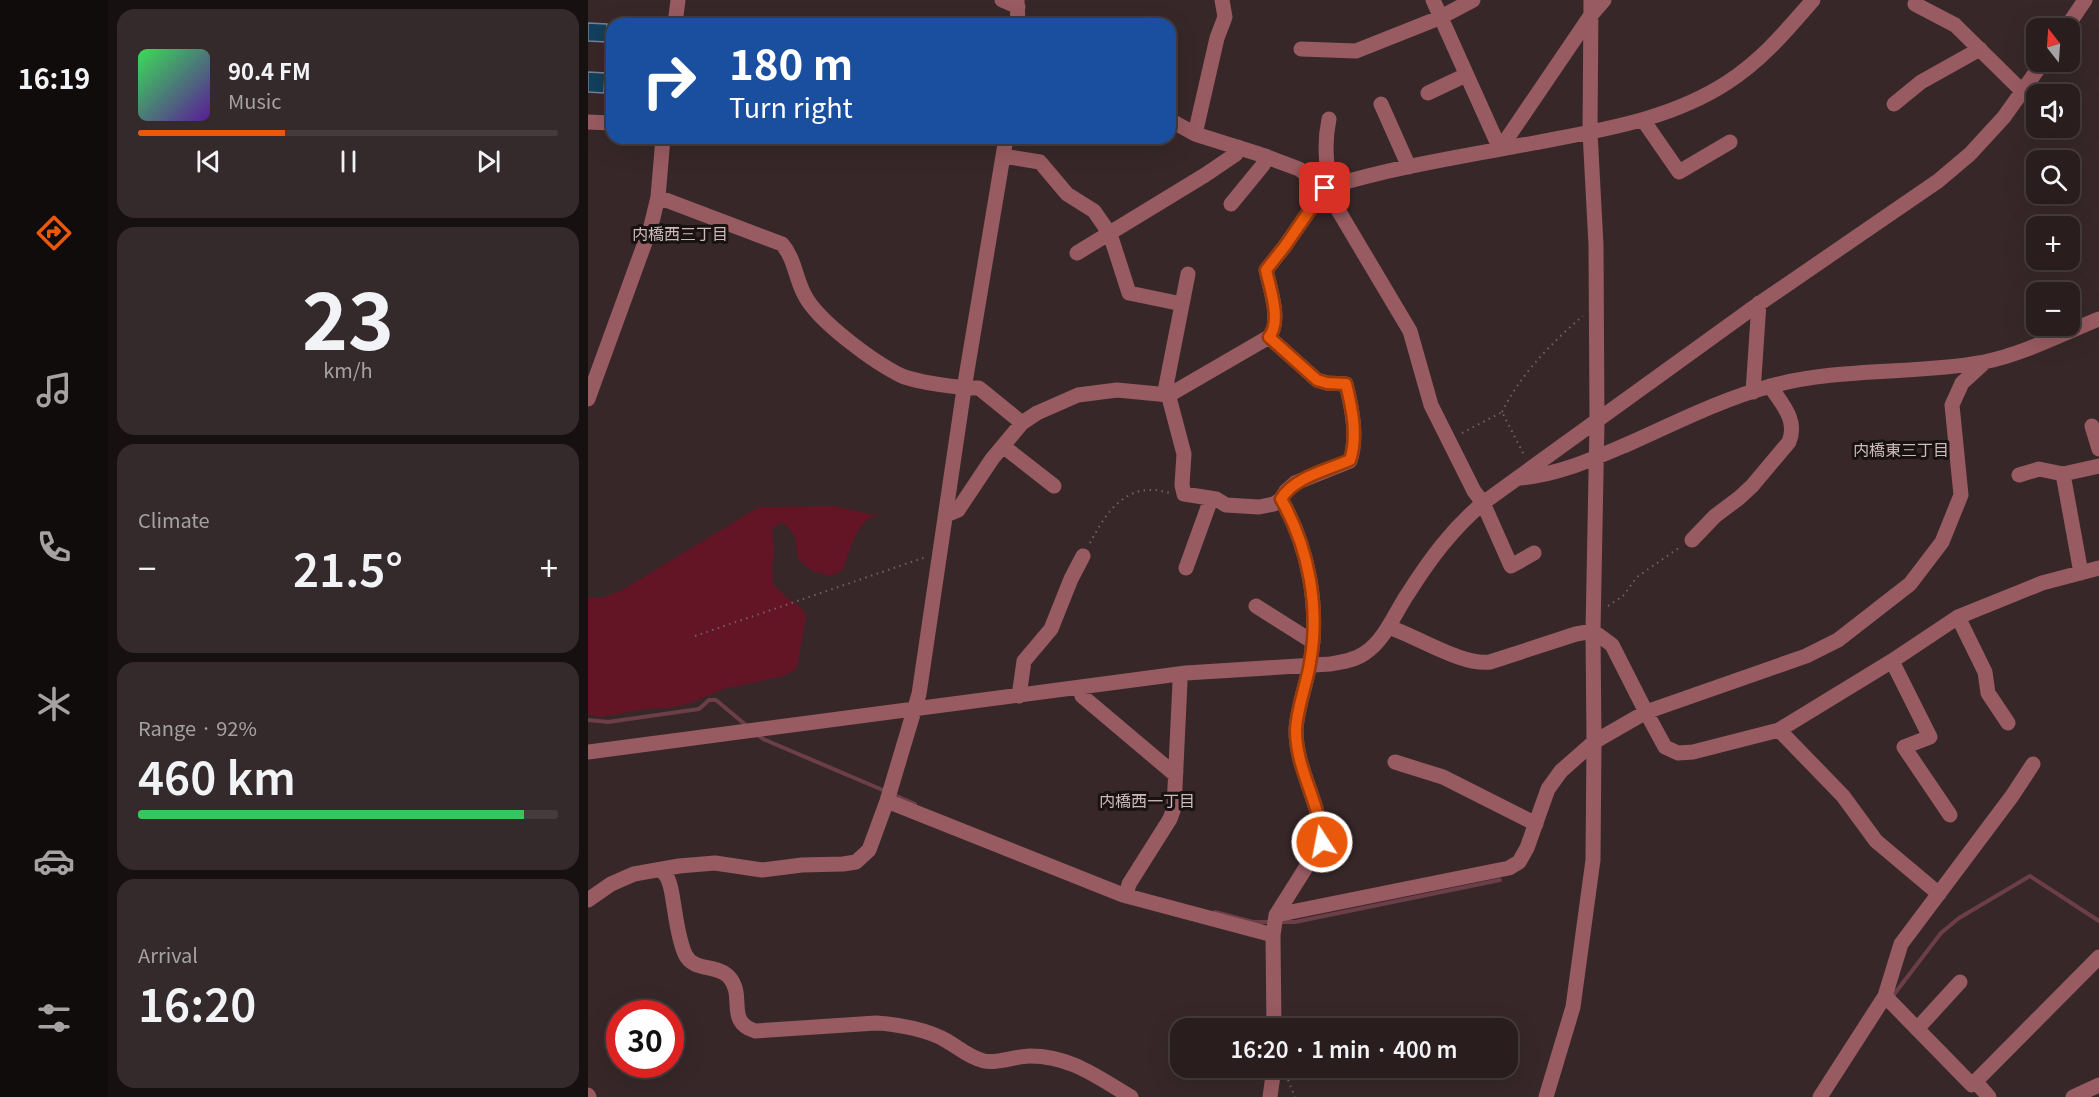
<!DOCTYPE html>
<html lang="en">
<head>
<meta charset="utf-8">
<style>
  :root { --surface:#291d1e; --page:#352a2b; --text:#f1f3f6; --muted:#a5a2a4; --line:#453b3c; --accent:#ea580c }
  body { margin:0; font-family:Georgia,"Noto Sans JP",serif; background:var(--page); color:var(--text); height:100vh; display:flex; flex-direction:column; font-size:22px; white-space:nowrap }
  * { box-sizing:border-box; margin:0 }
  p { font-size:20px; color:var(--muted) }
  .icon { flex:none; width:33px; height:33px; fill:none; stroke:currentColor; stroke-width:2; stroke-linecap:round; stroke-linejoin:round }
  .map { position:relative; flex:1; overflow:hidden }
  .drawer { display:flex; flex-direction:column; gap:9px; padding:9px; background:#171010; width:480px }
  .drawer>* { flex:none }
  .top-card { position:absolute; left:18px; top:18px; width:570px; height:126px; border-radius:18px; box-shadow:0 6px 24px #0002,0 0 0 2px var(--line); background:#1a4fa0; color:#fff; overflow:hidden }
  .needle { width:39px; rotate:343deg }
  .buttons { position:absolute; left:1438px; top:18px; display:grid; gap:12px }
  .buttons a { display:grid; place-items:center; width:54px; height:54px; border-radius:12px; background:var(--surface); box-shadow:0 6px 24px #0002,0 0 0 2px var(--line); font-size:30px }
  .speed { position:absolute; left:18px; top:1000px; display:flex; gap:12px; font-size:30px; font-weight:700; text-align:center }
  .speed>* { display:grid; place-content:center; width:78px; height:78px; border-radius:50%; background:var(--surface); box-shadow:0 6px 24px #0002,0 0 0 2px var(--line); line-height:1 }
  .speed .limit { border:9px solid #d22; background:#fff; color:#111 }
  .pin { position:absolute; display:grid; place-items:center; width:51px; height:51px; color:#fff; margin:-26px; border-radius:12px; box-shadow:0 3px 9px #0006 }
  .me { position:absolute; width:66px; margin:-33px; rotate:349deg; stroke-linejoin:round; filter:drop-shadow(0 0 4px #0008) }
  .turn { display:flex; align-items:center; gap:21px; height:126px; padding:0 24px; font-size:27px }
  .turn .icon { width:78px; height:78px; stroke-width:2.5 }
  .turn b { display:block; font-size:42px; line-height:51px }
  .big { font-size:45px; font-weight:600; line-height:1.1 }
  .drawer .card { flex:1; display:flex; flex-direction:column; justify-content:center; gap:9px; min-width:0; padding:0 21px; border-radius:18px; background:var(--page) }
  .drawer .dial { align-items:center; gap:0 }
  .dial b { font-size:78px; line-height:1 }
  .song { display:flex; align-items:center; gap:18px }
  .cover { width:72px; height:72px; border-radius:9px; background:linear-gradient(135deg,hsl(130 70% 55%),hsl(270 70% 35%)) }
  .played { height:6px; border-radius:3px; background:linear-gradient(90deg,var(--accent) 35%,var(--line) 35%) }
  .keys { display:flex; justify-content:space-around; direction:ltr }
  .heat { display:flex; justify-content:space-between; align-items:center; font-size:33px; direction:ltr }
  .charge { height:9px; border-radius:4px; background:linear-gradient(90deg,#34c759 92%,var(--line) 0) }
  .trip { position:absolute; left:582px; top:1018px; width:348px; height:60px; border-radius:18px; background:var(--surface); box-shadow:0 6px 24px #0002,0 0 0 2px var(--line); font-weight:600; line-height:60px; text-align:center }
  main { display:flex; flex:1; min-height:0 }
  .menu { display:flex; flex-direction:column; width:108px; justify-content:space-around; align-items:center; background:#100c0c; color:var(--muted) }
  .menu .icon { width:42px; height:42px }
  .menu .active { color:var(--accent) }
  .menu b { font-size:27px; color:var(--text) }
  .map>svg:first-child { display:block }
  .green { fill:#631525 }
  .lines { fill:none; stroke-linecap:round; stroke-linejoin:round }
  .stream { stroke:#6c3e48; stroke-width:4 }
  .building { fill:#113f5d; stroke:#75838e; stroke-width:1.5 }
  .path { stroke:#716364; stroke-width:2; stroke-dasharray:1.5 4.5; stroke-linecap:butt }
  .minor { stroke:#985b61; stroke-width:15 }
  .route-casing { stroke:#983908; stroke-width:15 }
  .route { stroke:#ea580c; stroke-width:10 }
  .labels { text-anchor:middle; dominant-baseline:central; stroke-width:6; stroke-linejoin:round; paint-order:stroke }
  .neighbourhood-label { font-size:16px; fill:#cebabb; stroke:#191213 }
</style>
</head>
<body>
<main>
<nav class="menu">
<b>16:19</b>
<svg class="icon active" aria-label="directions" viewBox="0 0 24 24"><path d="M12 3l9 9-9 9-9-9zM9 14v-3h6M13 9l2 2-2 2"/></svg>
<svg class="icon" aria-label="music" viewBox="0 0 24 24"><path d="M9 18V5l10-2v13"/><circle cx="6" cy="18" r="3"/><circle cx="16" cy="16" r="3"/></svg>
<svg class="icon" aria-label="phone" viewBox="0 0 24 24"><path d="M5 4h4l2 5-3 2q2 4 5 5l2-3 5 2v4C11 20 4 13 5 4z"/></svg>
<svg class="icon" aria-label="climate" viewBox="0 0 24 24"><path d="M12 3v18M4 7l16 10M4 17L20 7"/></svg>
<svg class="icon" aria-label="car" viewBox="0 0 24 24"><path d="M5 17H2v-5l4-1 3-4h7l3 4 3 1v5h-3M9 17h6M6 11h13"/><circle cx="7" cy="17" r="2"/><circle cx="17" cy="17" r="2"/></svg>
<svg class="icon" aria-label="filters" viewBox="0 0 24 24"><path d="M4 7h16M4 17h16"/><circle cx="9" cy="7" r="2"/><circle cx="15" cy="17" r="2"/></svg>
</nav>
<section class="drawer">
<div class="card">
<div class="song"><i class="cover"></i><div><b>90.4 FM</b><p>Music</p></div></div>
<div class="played"></div>
<div class="keys"><svg class="icon" aria-label="previous" viewBox="0 0 24 24"><path d="M18 5L8 12l10 7zM5 5v14"/></svg><svg class="icon" aria-label="pause" viewBox="0 0 24 24"><path d="M8 5v14M16 5v14"/></svg><svg class="icon" aria-label="next" viewBox="0 0 24 24"><path d="M6 5l10 7-10 7zM19 5v14"/></svg></div>
</div>
<div class="card dial"><b>23</b><p>km/h</p></div>
<div class="card"><p>Climate</p>
<div class="heat"><a>−</a><b class="big">21.5°</b><a>+</a></div>
</div>
<div class="card"><p>Range · 92%</p><b class="big">460 km</b><div class="charge"></div></div>
<div class="card"><p>Arrival</p><b class="big">16:20</b></div>
</section>
<div class="map">
<svg width="1511" height="1097" viewBox="0 0 1511 1097">
  <rect width="100%" height="100%" fill="#372728"/>
  <path class="green" d="M245,506L291,516C288,517 285,516 282,518C268,526 260,555 255,570L243,576L226,572L210,559L207,536L195,522L184,528L186,552L184,567L185,584L198,597L212,606L218,616L209,668L196,676L136,689L100,704L81,708L57,709L13,717L0,714V598H14L36,589L171,507Z"/>
  <g class="lines">
    <path class="stream" d="M0,720L20,722L111,709L121,700H128L159,726
      M170,735L175,739L297,791
      M304,794L327,804
      M627,912L665,922H685
      M692,922H707L912,880
      M1304,997L1353,933L1371,918L1442,876L1511,921"/>
  </g>
  <path class="building" d="M0,23L19,24L18,42L0,41Z
    M0,72L17,73L16,93L0,92Z"/>
  <g class="lines">
    <path class="path" d="M914,412C932,375 964,342 995,316
      M874,433L914,412L937,457
      M502,543C519,510 540,480 582,493
      M1020,606L1035,596L1049,577L1092,547
      M107,636L338,557
      M700,1080L707,1097"/>
    <path class="minor" d="M414,0L430,7
      M429,0L430,24
      M845,0L912,149
      M1327,4L1367,25L1434,91
      M87,24L90,0
      M1478,28L1497,0
      M713,49L768,51L851,18L885,0
      M840,93L878,75
      M793,104L821,167
      M1306,104L1333,82L1392,49
      M741,119C736,143 738,162 742,186
      M582,120L607,134L671,154L711,169L737,188L822,331L843,405L886,491L895,503L923,566L946,553
      M1055,120L1091,172L1142,142
      M0,122L24,123
      M607,134L629,38L637,17L634,0
      M912,149L1003,15L1016,0
      M415,156L452,162L479,194L506,211L522,234L541,293L594,304
      M70,197L194,244C207,259 207,277 216,294C229,321 287,363 314,376C329,382 375,389 391,388L434,423
      M643,204L675,165L678,156
      M489,253L617,175L648,154L650,147
      M600,274L578,386L596,454L594,485L596,494L628,499L638,505L671,507L686,504L693,499L698,491L707,483L762,461C770,437 764,408 758,384L739,383L729,380L681,337
      M1165,392L1171,303
      M0,399L63,226L70,197L75,138
      M1504,426L1511,449
      M415,446L466,486
      M1475,474L1511,466
      M1431,475L1451,469L1475,474L1493,573
      M932,478C970,475 1005,459 1040,444C1087,423 1134,399 1183,386C1252,367 1326,375 1396,362C1435,354 1474,334 1511,319
      M358,515L370,510L404,459L434,423L449,413L490,395L529,390L581,395L681,337C694,321 682,289 678,270L697,246L737,188C805,167 876,156 946,143C1013,130 1082,120 1140,82C1175,59 1198,31 1225,0
      M1104,540L1127,516L1151,498L1164,486L1201,442C1210,420 1194,404 1182,386
      M598,568L623,499
      M668,606L725,642
      M1370,617L1397,672L1400,693L1420,723
      M800,627C829,636 874,666 902,662L988,634L1005,631L1024,645L1058,712L1077,747L1090,753L1105,752L1191,730L1304,661L1370,617L1454,583L1511,568
      M1304,661L1342,737L1316,747L1362,815
      M492,688L494,696L584,772H588
      M431,696L436,661L463,629L483,579L495,556
      M1191,730L1255,796L1288,841L1351,894
      M0,752L598,673L742,664C754,662 767,660 777,653C798,639 807,612 821,592C842,559 864,529 895,503L1162,310L1350,181L1382,154L1416,117L1455,62
      M807,762L855,777L948,824
      M299,801L535,895L685,935
      M73,870C76,873 80,878 81,882C83,887 84,894 85,900C88,918 90,938 97,954C105,972 130,964 141,977C158,996 137,1021 167,1031L288,1023C310,1024 341,1030 359,1041C371,1048 382,1058 396,1061C410,1064 427,1056 442,1056C483,1056 509,1077 543,1097
      M538,896L541,884L582,819L586,808L592,682L591,674
      M0,900L23,884L46,874L91,866L127,863L174,870L214,865L255,864L268,862L281,850L299,801L331,694L376,389L418,138
      M688,915L921,868L931,862L939,848L960,789L973,771L1006,742L1058,712L1218,656L1250,640L1322,584L1354,542L1373,495L1364,405L1374,383L1397,362
      M1297,996L1384,1085L1511,957
      M686,1029L685,935L688,915L734,842C733,804 708,769 708,731C708,712 719,683 722,663C732,608 721,548 693,499
      M1329,1029L1372,982
      M1387,1081L1401,1097
      M0,1095L1,1097
      M682,1097L686,1068
      M958,1097L985,1007L1005,860L1006,742L1005,631L1009,422L1008,245L1002,132L1003,0
      M1232,1097L1297,996L1313,944L1424,796L1445,764
      M1485,1097L1511,1085"/>
  </g>
  <g class="lines">
    <defs>
      <path id="route" d="M734,842C733,804 708,770 708,731C708,711 719,683 722,663C732,608 721,548 693,499C706,477 740,470 762,460C770,437 764,408 758,384L739,383L729,380L681,337C694,321 682,289 678,270L697,246L737,188"/>
    </defs>
    <use href="#route" class="route-casing"/>
    <use href="#route" class="route"/>
  </g>
  <g class="labels">
    <g class="neighbourhood-label">
      <text x="92" y="233">内橋西三丁目</text>
      <text x="1313" y="449">内橋東三丁目</text>
      <text x="559" y="800">内橋西一丁目</text>
    </g>
  </g>
</svg>
<div class="buttons">
<a><svg class="needle" viewBox="-14 -14 28 28"><path d="M0-13l5 13h-10z" fill="#e53935"/><path d="M0 13l5-13h-10z" fill="#a5a2a4"/></svg></a>
<a><svg class="icon" aria-label="sound" viewBox="0 0 24 24"><path d="M4 9h4l5-4v14l-5-4H4zM17 9q2 3 0 6"/></svg></a>
<a><svg class="icon" aria-label="search" viewBox="0 0 24 24"><circle cx="10" cy="10" r="6"/><path d="M15 15l6 6"/></svg></a>
<a>+</a>
<a>−</a>
</div>
<div class="speed"><div class="limit">30</div></div>
<div class="pin" style="left:737px;top:188px;background:#d93025"><svg class="icon" aria-label="arrive" viewBox="0 0 24 24"><path d="M6 21V4h12l-3 4 3 4H6"/></svg></div>
<svg class="me" style="left:734px;top:842px" viewBox="-20 -20 40 40"><circle r="17" fill="#ea580c" stroke="#fff" stroke-width="3"/><path d="M0-11L8 9 0 5-8 9z" fill="#fff"/></svg>
<div class="trip">16:20 · 1 min · 400 m</div>
<div class="top-card">
<div class="turn"><svg class="icon" aria-label="right" viewBox="0 0 24 24"><path d="M7 20v-9h11M14 6l5 5-5 5"/></svg><div><b>180 m</b>Turn right</div></div>
</div>
</div>
</main>
</body>
</html>
